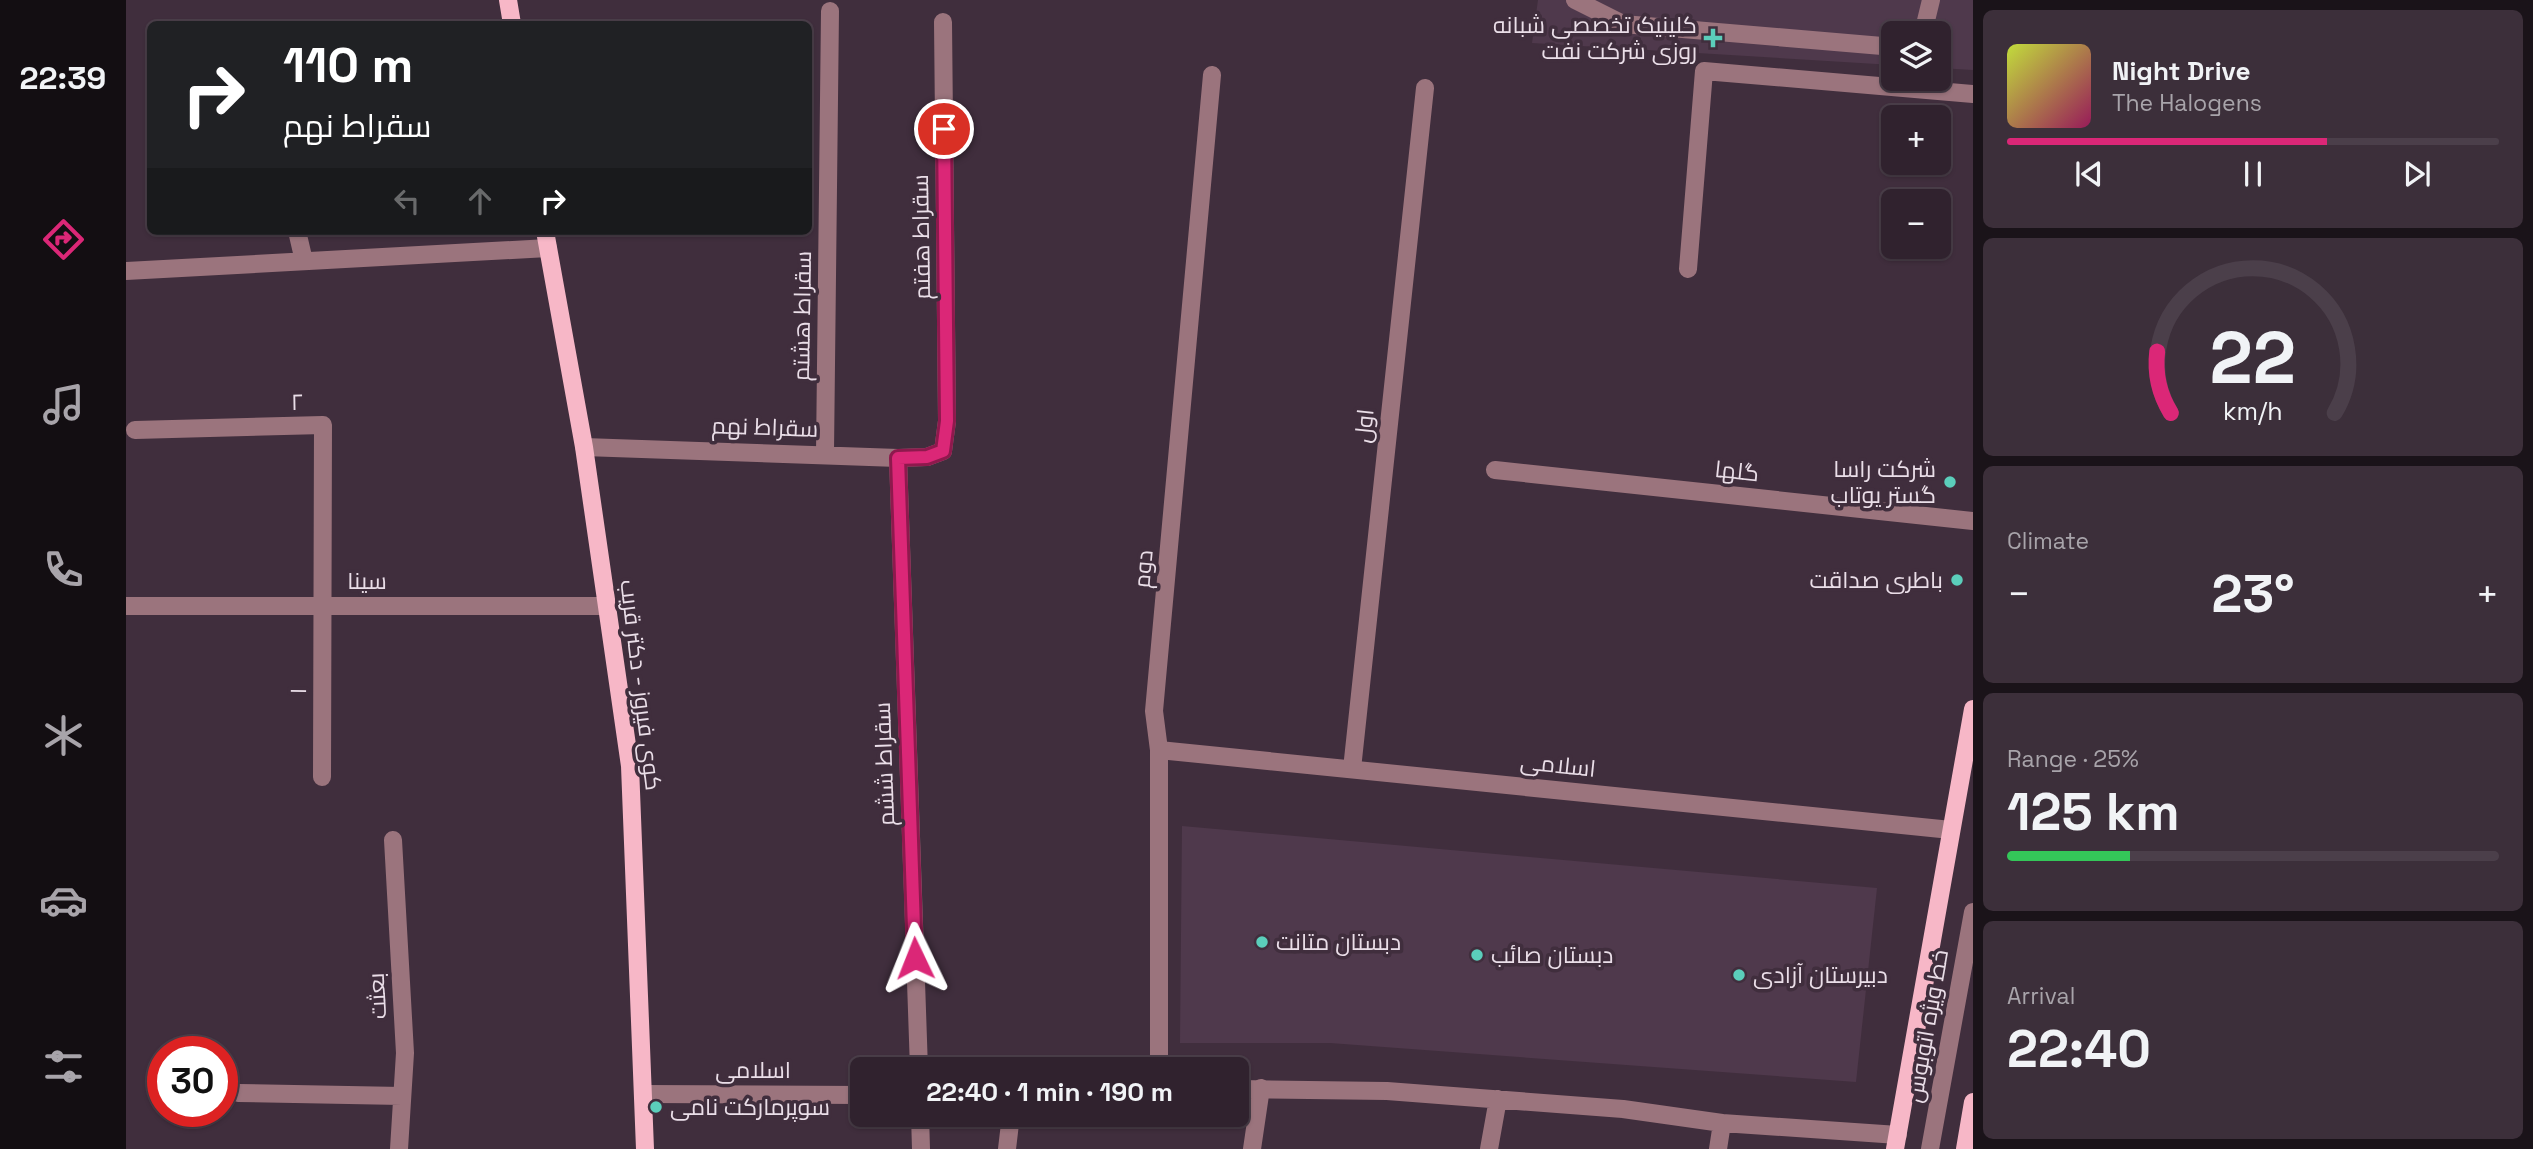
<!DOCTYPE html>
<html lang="en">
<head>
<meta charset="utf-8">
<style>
  :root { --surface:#30222e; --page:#3c2f3a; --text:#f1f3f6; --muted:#a8a4aa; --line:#4b3f4a; --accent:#db2777 }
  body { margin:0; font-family:"Space Grotesk",Cairo,sans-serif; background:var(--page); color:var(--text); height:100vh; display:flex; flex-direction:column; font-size:26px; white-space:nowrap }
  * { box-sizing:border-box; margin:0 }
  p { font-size:23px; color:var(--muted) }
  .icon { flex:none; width:38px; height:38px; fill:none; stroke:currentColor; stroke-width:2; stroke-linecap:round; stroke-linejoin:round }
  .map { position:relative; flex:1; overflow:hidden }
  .sheet { display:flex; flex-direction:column; gap:10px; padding:10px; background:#1a1319; width:560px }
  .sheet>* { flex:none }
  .hud { position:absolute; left:21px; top:21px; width:665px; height:214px; border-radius:10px; box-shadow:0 2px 5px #0004,0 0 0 2px var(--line); background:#202124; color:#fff; overflow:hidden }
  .controls { position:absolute; left:1755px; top:21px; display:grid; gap:14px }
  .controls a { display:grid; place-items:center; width:70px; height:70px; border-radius:10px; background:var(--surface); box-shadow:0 2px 5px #0004,0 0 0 2px var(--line); font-size:35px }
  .speed { position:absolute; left:21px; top:1036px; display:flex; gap:14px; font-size:35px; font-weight:700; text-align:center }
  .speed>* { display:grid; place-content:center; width:91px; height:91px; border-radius:50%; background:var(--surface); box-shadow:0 2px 5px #0004,0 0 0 2px var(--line); line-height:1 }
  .speed .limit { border:10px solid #d22; background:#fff; color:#111 }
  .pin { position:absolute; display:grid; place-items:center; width:60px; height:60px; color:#fff; margin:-30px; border:4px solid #fff; border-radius:50%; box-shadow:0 2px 7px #0007 }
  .me { position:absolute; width:77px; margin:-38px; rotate:358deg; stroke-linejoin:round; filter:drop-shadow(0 0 5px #0008) }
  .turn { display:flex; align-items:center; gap:24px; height:147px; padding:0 21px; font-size:32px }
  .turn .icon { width:91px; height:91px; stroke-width:2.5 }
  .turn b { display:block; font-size:49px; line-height:60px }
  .lanes { display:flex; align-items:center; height:66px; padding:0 21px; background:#0003; justify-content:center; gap:35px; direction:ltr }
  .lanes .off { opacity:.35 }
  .big { font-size:52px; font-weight:700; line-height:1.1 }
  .sheet .widget { flex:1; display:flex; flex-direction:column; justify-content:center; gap:10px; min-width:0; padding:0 24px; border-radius:10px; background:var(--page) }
  .sheet .dial { align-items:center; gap:0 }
  .dial svg { height:182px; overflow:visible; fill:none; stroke:var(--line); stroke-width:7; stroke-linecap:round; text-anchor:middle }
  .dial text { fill:var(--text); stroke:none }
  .song { display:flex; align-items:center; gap:21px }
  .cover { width:84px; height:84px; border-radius:10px; background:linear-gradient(135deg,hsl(70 70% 55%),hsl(330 70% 35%)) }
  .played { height:7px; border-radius:4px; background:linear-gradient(90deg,var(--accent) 65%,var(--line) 65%) }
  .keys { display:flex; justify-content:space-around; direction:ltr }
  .heat { display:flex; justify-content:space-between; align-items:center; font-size:38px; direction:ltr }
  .charge { height:10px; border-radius:5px; background:linear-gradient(90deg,#34c759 25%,var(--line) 0) }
  .trip { position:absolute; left:724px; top:1057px; width:399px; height:70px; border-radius:10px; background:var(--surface); box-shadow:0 2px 5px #0004,0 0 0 2px var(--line); font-weight:700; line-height:70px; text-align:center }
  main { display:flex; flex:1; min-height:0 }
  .menu { display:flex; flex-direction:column; width:126px; justify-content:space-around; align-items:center; background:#130e12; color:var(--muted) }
  .menu .icon { width:49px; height:49px }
  .menu .on { color:var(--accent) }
  .menu b { font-size:32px; color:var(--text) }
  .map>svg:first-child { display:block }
  .built { fill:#4f394c }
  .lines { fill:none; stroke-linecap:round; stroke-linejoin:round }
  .minor { stroke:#9b747d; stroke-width:18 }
  .major { stroke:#f7b7c7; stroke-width:18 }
  .route-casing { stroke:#8e194d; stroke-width:18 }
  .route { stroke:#db2777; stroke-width:12 }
  .poi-dot { fill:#5bcebb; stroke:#402e3d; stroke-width:2.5 }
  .labels { text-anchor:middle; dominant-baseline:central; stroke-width:7; stroke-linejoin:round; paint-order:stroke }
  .poi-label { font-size:23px; fill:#eadee8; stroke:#402e3d; text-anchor:start }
  .street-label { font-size:23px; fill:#eadee8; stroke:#402e3d }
</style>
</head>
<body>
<main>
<nav class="menu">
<b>22:39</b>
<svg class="icon on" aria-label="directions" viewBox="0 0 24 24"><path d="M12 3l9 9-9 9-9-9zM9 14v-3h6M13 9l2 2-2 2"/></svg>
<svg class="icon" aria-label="music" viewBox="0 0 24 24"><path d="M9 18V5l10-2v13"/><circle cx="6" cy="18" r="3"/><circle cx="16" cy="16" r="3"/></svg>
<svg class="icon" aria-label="phone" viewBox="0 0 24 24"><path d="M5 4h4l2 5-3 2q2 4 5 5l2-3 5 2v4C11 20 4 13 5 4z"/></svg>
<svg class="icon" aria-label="climate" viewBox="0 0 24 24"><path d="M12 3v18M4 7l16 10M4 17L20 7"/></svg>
<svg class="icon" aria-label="car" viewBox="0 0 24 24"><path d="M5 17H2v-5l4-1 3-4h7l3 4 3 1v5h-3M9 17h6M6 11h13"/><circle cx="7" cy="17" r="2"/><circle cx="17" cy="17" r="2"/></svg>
<svg class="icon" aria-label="filters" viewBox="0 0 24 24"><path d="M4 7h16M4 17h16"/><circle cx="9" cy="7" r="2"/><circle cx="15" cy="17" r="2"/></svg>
</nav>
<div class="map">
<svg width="1847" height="1149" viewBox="0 0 1847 1149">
  <rect width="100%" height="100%" fill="#402e3d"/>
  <path class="built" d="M1412,0H1847V70L1813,68V33H1768L1767,65L1406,43Z
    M1056,826L1751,888L1730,1082L1204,1043H1054Z"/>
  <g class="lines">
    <path class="minor" d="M1449,0L1497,24L1768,47
      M1797,33L1805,0
      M171,231L178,261
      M1562,269L1578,71L1847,94
      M0,271L422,248
      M9,430L197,425L196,777
      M458,447L772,458L801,457L817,451L821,421L817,22
      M699,453L704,11
      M772,458L793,1069
      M1369,470L1847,521
      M0,606H481
      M1033,750L1825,830
      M1226,769L1299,88
      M267,840L279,1053L273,1149
      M1033,1069V750L1028,711L1086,75
      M1111,1089L1261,1091L1497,1109L1596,1123L1772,1135
      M112,1093L276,1096
      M518,1094L737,1095
      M794,1115L795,1149
      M881,1149L885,1115
      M1126,1149L1135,1088
      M1363,1149L1372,1099
      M1592,1149L1596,1123
      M1804,1149L1847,912"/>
    <path class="major" d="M382,0L386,24
      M419,231L458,447L504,766L519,1149
      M1769,1149L1847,709
      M1839,1149L1847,1102"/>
  </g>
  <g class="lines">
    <defs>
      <path id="route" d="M789,958L772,458L801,457L817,451L821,421L818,129"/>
    </defs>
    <use href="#route" class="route-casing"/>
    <use href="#route" class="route"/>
  </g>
  <g class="poi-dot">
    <path d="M1583.5 27.5h7v7h7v7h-7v7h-7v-7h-7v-7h7z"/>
    <circle cx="1824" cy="482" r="7"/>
    <circle cx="1831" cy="580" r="7"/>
    <circle cx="1136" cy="942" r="7"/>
    <circle cx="1351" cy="955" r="7"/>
    <circle cx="1613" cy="975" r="7"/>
    <circle cx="530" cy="1107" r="7"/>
  </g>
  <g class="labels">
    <g class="poi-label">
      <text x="1571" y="25" text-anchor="end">کلینیک تخصصی شبانه<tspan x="1571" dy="26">روزی شرکت نفت</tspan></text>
      <text x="1810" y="469" text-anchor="end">شرکت راسا<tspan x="1810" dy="26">گستر یوتاب</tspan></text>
      <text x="1817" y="580" text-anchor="end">باطری صداقت</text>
      <text x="1150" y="942">دبستان متانت</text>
      <text x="1365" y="955">دبستان صائب</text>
      <text x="1627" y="975">دبیرستان آزادی</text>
      <text x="544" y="1107">سوپرمارکت نامی</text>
    </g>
    <g class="street-label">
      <text transform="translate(795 237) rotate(-91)">سقراط هفتم</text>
      <text transform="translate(676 316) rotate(-89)">سقراط هشتم</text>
      <text transform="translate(171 402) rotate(-1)">۲</text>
      <text transform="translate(1238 426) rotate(-84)">اول</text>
      <text transform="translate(639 427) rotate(2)">سقراط نهم</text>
      <text transform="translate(1611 471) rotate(6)">گلها</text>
      <text transform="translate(1017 569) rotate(-85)">دوم</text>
      <text x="241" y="581">سینا</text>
      <text transform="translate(515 685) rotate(83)">کوی فیروز - دکتر قریب</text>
      <text transform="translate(172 691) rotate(-89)">۱</text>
      <text transform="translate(758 764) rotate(-92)">سقراط ششم</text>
      <text transform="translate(1432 765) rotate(6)">اسلامی</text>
      <text transform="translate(251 996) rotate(-93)">بعثت</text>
      <text transform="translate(1801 1026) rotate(-80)">خط ویژه اتوبوس</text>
      <text x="627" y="1070">اسلامی</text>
    </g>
  </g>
</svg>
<div class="controls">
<a><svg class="icon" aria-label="layers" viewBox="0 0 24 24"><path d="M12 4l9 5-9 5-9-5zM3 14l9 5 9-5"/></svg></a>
<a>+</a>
<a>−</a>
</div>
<div class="speed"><div class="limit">30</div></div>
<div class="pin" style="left:818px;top:129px;background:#d93025"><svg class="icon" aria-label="arrive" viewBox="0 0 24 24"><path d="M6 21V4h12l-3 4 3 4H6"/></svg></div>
<svg class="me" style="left:789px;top:958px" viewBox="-20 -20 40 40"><path d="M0-17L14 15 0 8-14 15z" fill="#db2777" stroke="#fff" stroke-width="4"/></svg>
<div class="trip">22:40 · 1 min · 190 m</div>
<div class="hud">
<div class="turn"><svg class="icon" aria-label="right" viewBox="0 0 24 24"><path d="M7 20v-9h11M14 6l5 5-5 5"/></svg><div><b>110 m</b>سقراط نهم</div></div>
<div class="lanes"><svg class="icon off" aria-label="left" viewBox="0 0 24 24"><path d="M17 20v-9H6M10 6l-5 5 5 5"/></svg><svg class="icon off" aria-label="ahead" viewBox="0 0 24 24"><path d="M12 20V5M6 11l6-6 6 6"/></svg><svg class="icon" aria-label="right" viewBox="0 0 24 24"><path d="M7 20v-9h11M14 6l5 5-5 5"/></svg></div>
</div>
</div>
<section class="sheet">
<div class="widget">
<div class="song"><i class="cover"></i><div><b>Night Drive</b><p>The Halogens</p></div></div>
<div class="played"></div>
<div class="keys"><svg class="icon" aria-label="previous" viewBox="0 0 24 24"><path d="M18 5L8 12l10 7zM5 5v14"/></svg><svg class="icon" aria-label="pause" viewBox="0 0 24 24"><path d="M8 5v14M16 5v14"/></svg><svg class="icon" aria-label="next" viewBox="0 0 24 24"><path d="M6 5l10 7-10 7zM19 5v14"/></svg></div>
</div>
<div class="widget dial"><svg viewBox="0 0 100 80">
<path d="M14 69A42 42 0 1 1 86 69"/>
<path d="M14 69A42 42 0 0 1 8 42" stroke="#db2777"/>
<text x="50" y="56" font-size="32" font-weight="700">22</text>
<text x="50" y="72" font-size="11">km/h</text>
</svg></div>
<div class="widget"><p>Climate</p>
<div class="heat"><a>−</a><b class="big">23°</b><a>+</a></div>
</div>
<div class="widget"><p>Range · 25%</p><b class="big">125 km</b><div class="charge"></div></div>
<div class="widget"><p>Arrival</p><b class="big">22:40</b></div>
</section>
</main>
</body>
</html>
